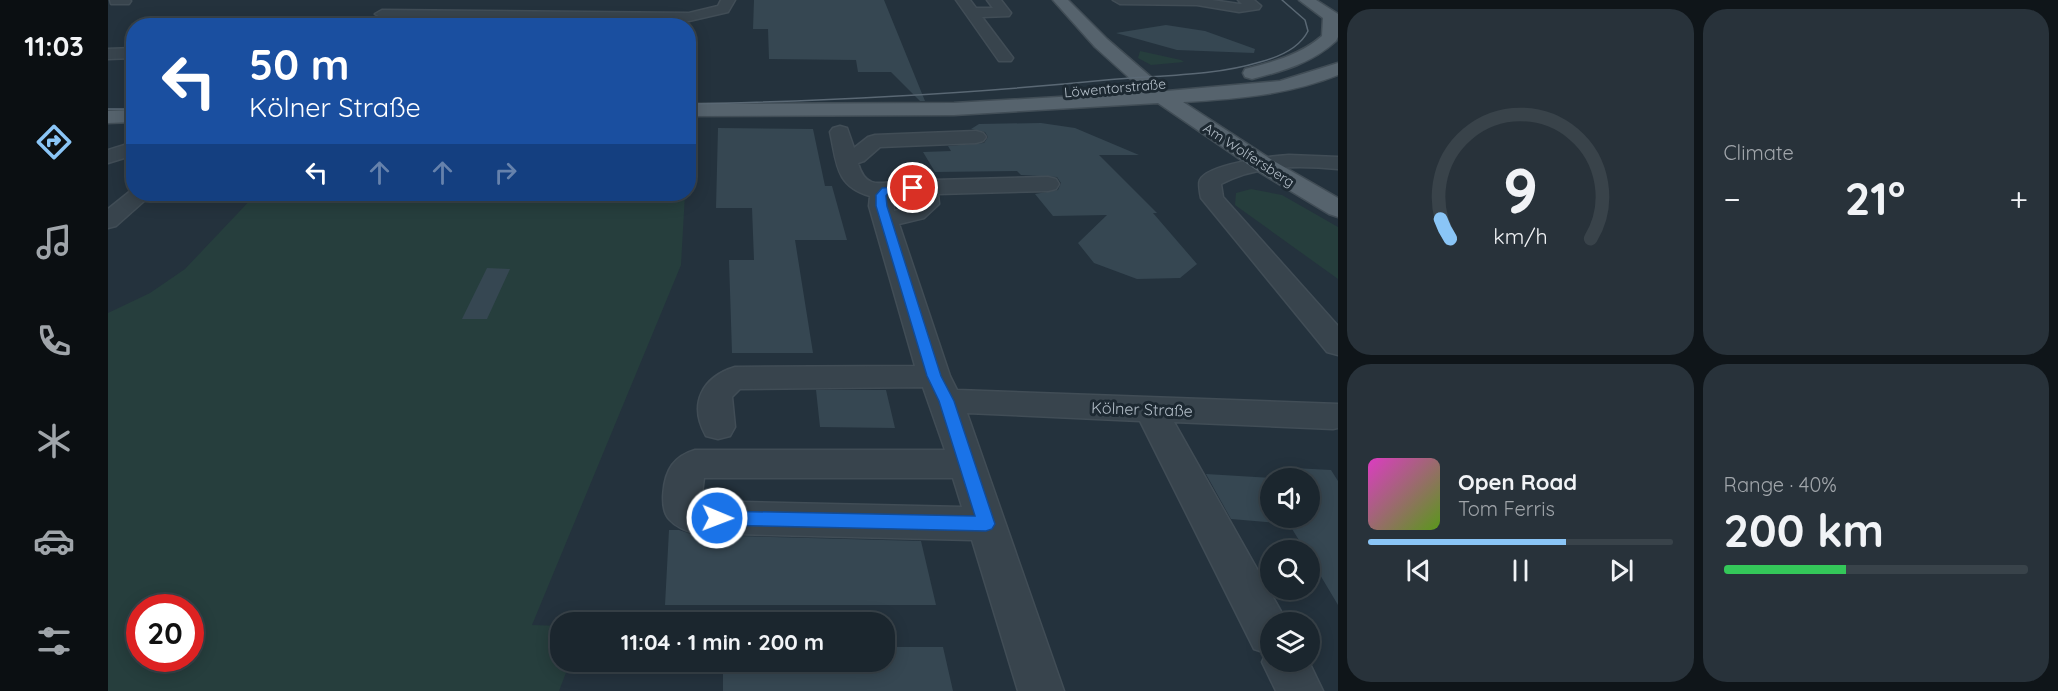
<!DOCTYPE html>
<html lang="en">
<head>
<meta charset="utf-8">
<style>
  :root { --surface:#1b262e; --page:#28323a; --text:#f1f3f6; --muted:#a0a5aa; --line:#39434a; --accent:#8ac5f6 }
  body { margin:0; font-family:Quicksand,sans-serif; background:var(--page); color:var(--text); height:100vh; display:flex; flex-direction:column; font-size:22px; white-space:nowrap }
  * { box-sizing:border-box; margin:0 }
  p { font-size:20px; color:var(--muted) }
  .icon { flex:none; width:33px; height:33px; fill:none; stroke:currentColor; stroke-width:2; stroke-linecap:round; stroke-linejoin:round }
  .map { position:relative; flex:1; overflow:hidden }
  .side { display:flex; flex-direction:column; gap:9px; padding:9px; background:#0f1519; width:720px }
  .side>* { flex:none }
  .banner { position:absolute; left:18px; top:18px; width:570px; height:183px; border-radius:24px; box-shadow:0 3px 15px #0003,0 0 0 2px var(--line); background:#1a4fa0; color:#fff; overflow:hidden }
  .buttons { position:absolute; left:1152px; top:468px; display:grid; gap:12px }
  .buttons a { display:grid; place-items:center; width:60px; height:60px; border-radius:50%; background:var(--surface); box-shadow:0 3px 15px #0003,0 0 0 2px var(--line); font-size:30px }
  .speed { position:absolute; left:18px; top:594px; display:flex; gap:12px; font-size:30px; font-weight:700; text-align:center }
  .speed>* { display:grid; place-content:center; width:78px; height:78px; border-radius:50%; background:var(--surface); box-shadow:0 3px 15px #0003,0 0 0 2px var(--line); line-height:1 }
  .speed .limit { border:9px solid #d22; background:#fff; color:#111 }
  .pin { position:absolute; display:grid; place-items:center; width:51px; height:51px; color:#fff; margin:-26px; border:3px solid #fff; border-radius:50%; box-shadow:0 2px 6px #0007 }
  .me { position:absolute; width:66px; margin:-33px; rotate:91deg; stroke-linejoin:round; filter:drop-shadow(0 0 4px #0008) }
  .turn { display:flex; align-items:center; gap:21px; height:126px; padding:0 24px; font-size:27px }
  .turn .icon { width:78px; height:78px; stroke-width:2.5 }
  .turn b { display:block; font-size:42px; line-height:51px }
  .lanes { display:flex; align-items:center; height:57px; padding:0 24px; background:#0003; justify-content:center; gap:30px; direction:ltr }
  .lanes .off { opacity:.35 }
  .big { font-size:45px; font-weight:700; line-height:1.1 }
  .side .widget { flex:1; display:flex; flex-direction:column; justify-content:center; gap:9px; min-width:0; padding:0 21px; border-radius:24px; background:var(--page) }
  .side .dial { align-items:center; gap:0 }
  .dial svg { height:156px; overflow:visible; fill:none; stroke:var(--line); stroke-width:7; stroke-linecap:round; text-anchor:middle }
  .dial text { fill:var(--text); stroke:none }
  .song { display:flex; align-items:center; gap:18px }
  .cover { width:72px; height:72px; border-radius:9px; background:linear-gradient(135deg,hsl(310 70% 55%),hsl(90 70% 35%)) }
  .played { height:6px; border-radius:3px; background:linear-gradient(90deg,var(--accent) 65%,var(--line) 65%) }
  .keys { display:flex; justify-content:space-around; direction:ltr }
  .heat { display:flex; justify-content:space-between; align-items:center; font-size:33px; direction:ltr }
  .charge { height:9px; border-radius:4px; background:linear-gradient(90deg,#34c759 40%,var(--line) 0) }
  .side .tiles { flex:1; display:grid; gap:9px; grid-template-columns:repeat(2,1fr) }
  .trip { position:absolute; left:442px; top:612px; width:345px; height:60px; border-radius:24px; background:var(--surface); box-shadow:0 3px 15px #0003,0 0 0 2px var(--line); font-weight:700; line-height:60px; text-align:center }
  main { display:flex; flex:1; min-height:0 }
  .tab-bar { display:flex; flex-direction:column; width:108px; justify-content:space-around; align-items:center; background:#0b0f12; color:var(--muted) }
  .tab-bar .icon { width:42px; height:42px }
  .tab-bar .active { color:var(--accent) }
  .tab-bar b { font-size:27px; color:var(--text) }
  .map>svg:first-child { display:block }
  .green { fill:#263e3d; fill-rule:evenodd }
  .building { fill:#364752 }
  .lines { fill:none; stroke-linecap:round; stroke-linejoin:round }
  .minor-casing { stroke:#414d56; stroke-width:3 }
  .major-casing { stroke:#414d56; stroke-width:3 }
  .minor { fill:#38444d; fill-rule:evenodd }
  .major { fill:#56636d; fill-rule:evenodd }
  .tram { stroke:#5a6874; stroke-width:1.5 }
  .route { fill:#1a73e8; stroke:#114b97; stroke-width:1.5 }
  .labels { text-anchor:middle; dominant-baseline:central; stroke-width:6; stroke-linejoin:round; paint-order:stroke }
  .far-street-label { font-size:14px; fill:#b3bec8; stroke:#1d2932 }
  .street-label { font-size:16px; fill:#b3bec8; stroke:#1d2932 }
</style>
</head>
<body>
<main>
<nav class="tab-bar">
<b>11:03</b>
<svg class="icon active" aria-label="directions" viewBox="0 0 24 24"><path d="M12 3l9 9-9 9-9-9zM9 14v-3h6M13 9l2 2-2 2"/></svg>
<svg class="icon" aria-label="music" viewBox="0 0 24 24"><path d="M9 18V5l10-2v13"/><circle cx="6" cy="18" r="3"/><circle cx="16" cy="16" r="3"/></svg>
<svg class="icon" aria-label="phone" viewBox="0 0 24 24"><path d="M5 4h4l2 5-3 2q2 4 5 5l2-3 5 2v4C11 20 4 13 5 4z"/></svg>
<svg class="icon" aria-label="climate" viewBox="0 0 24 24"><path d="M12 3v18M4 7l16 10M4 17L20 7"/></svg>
<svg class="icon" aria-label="car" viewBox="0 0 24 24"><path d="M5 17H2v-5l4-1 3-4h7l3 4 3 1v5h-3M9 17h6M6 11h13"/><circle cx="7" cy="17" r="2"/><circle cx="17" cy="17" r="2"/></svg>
<svg class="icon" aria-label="filters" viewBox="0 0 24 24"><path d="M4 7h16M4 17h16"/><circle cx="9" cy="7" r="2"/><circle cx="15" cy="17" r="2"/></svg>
</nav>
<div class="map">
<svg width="1230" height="691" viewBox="0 0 1230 691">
  <rect width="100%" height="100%" fill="#24323d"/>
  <path class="green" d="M1032,51L1073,60L1076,62L1043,65L1030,58Z
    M1143,189L1174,195L1230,227V279L1127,205L1128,193Z
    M148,194H577L573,265L424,625L453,626V662H462L451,691H0V313L42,293L77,269ZM32,608H82V658H32Z"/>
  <path class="building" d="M646,0H776L817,101H812L783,72H750L748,60L661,59L660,29H645Z
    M1058,25L1097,31L1147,49L1146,53L1069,50L1008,33Z
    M933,123L967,128L1031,155H991L1049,213H1045L1089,264L1072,278L1029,279L986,263L970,243L999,215L945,216L927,194L950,190L953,183L949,177L913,175L909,171L827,172L815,152L843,151L840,146L876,143L880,137L877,132L863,129L871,124Z
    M610,128L705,129L717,186H724L739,240H687L705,353H624L621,260H646L644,208H608Z
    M379,268L402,269L379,319H354Z
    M708,390H778L787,428L712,427Z
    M1186,468L1223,470L1230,481V605L1202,558V550H1197L1181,524L1123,519L1098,474L1165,478H1162V518H1202V478H1193Z
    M561,530H571L586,535L813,541L828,605H557Z
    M777,647H835L845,691H615V662H777Z"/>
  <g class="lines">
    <defs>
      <path id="minor" d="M2,0H22L23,1L21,4H3Z
        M613,0H627L620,12L581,21L274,18L267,14L274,10L581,13L610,6Z
        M848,0H862L868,8H885L879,0H893L903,13L901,16L874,17L905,58L903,61H891Z
        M1005,0H1104L1131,4H1134L1130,0H1146L1153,6L1151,9L1131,12L1089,5L1012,4Z
        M26,48V58L0,59V49Z
        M732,126L739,128L746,148L760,137L767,135L868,131L875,133L878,137L875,141L868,143L772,147L756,161L750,163C757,188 770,184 791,181L940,177L948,179L951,184L948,189L940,191L830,194L831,204L816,218L791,224L842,376L849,390L1230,404V428L1225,429L1066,422L1179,622H1162V662H1201L1215,691H1168L1154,662L1158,653L1146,649L1032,421L859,413L956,691H910L864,540L586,533C577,530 568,527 561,519C551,508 555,477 564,465C570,457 577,453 587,450H837L815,387L632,389L624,397L627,427L622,436L610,439L598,436C580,404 594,377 627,367L807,366L761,206L762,196C727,186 729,163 722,132L725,128ZM807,194V202L800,208L786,211L785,196ZM596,478H845L854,507L593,501Z
        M26,142V155L0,163V150Z
        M1181,155L1230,157V169C1190,165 1150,165 1113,184L1115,197L1230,326V355L1219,352L1093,198C1092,193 1090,184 1092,180C1099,164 1165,156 1181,155Z
        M25,189L26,194H44L8,226L0,228V209Z"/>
      <path id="major" d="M945,0H960L999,39L1059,91L1172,81L1230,63V75C1180,95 1128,99 1075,102L1164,160L1230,198V217L1221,214L1148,170L1050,103L846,115L580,116V104L846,103L1037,92L987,47Z
        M1191,0H1208L1230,14V37L1228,41C1204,63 1175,71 1144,79L1137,77L1135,73L1137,69C1165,62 1192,55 1214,36L1215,18Z
        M26,110V122L0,123V111Z"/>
    </defs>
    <use href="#minor" class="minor-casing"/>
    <use href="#major" class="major-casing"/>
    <use href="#minor" class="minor"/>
    <use href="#major" class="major"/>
    <path class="tram" d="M580,104C720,101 859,94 998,80C1049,75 1102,77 1152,62C1171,57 1191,49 1200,31L1197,20L1174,0
      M0,109H26"/>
  </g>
  <path class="route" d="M805,185L808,186V190L780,193L778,196L779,206L833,376L846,401L887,524L884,529L878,531L609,525L603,523L600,518L603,513L609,511L867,516L831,401L819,376L768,206V195L774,188Z"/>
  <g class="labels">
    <g class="far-street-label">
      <text transform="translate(1007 88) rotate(-5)">Löwentorstraße</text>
      <text transform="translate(1141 155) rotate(33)">Am Wolfersberg</text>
    </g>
    <g class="street-label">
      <text transform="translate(1034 409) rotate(2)">Kölner Straße</text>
    </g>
  </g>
</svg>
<div class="buttons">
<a><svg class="icon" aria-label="sound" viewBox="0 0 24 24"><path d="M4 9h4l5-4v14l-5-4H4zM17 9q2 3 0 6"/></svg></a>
<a><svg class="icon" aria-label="search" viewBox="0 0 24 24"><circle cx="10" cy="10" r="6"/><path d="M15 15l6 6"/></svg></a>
<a><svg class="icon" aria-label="layers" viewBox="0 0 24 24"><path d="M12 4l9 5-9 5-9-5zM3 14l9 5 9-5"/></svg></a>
</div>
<div class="speed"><div class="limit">20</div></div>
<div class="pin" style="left:805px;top:188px;background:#d93025"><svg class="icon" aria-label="arrive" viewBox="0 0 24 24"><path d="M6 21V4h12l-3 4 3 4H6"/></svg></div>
<svg class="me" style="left:609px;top:518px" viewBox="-20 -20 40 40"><circle r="17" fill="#1a73e8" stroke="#fff" stroke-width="3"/><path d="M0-11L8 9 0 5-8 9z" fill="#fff"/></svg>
<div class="trip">11:04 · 1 min · 200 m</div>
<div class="banner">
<div class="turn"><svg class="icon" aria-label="left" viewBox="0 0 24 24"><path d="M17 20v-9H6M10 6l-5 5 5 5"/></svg><div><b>50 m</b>Kölner Straße</div></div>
<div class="lanes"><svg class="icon" aria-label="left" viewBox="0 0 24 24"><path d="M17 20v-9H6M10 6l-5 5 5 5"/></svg><svg class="icon off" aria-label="ahead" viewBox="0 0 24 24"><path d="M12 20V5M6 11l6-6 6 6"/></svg><svg class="icon off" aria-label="ahead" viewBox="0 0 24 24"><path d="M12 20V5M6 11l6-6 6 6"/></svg><svg class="icon off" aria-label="right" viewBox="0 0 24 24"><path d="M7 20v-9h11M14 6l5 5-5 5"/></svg></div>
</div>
</div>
<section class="side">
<div class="tiles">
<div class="widget dial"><svg viewBox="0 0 100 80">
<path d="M14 69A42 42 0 1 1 86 69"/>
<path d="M14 69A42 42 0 0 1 9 59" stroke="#8ac5f6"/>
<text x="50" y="56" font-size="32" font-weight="700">9</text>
<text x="50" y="72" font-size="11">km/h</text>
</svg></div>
<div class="widget"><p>Climate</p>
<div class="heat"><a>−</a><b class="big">21°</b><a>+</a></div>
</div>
<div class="widget">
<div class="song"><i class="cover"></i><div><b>Open Road</b><p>Tom Ferris</p></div></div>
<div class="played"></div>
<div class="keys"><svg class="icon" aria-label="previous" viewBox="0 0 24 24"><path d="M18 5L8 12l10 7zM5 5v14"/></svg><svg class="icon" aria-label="pause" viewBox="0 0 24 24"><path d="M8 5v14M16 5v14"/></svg><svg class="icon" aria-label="next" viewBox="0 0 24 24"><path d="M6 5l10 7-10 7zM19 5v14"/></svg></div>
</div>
<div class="widget"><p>Range · 40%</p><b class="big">200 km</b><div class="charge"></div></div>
</div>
</section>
</main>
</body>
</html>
